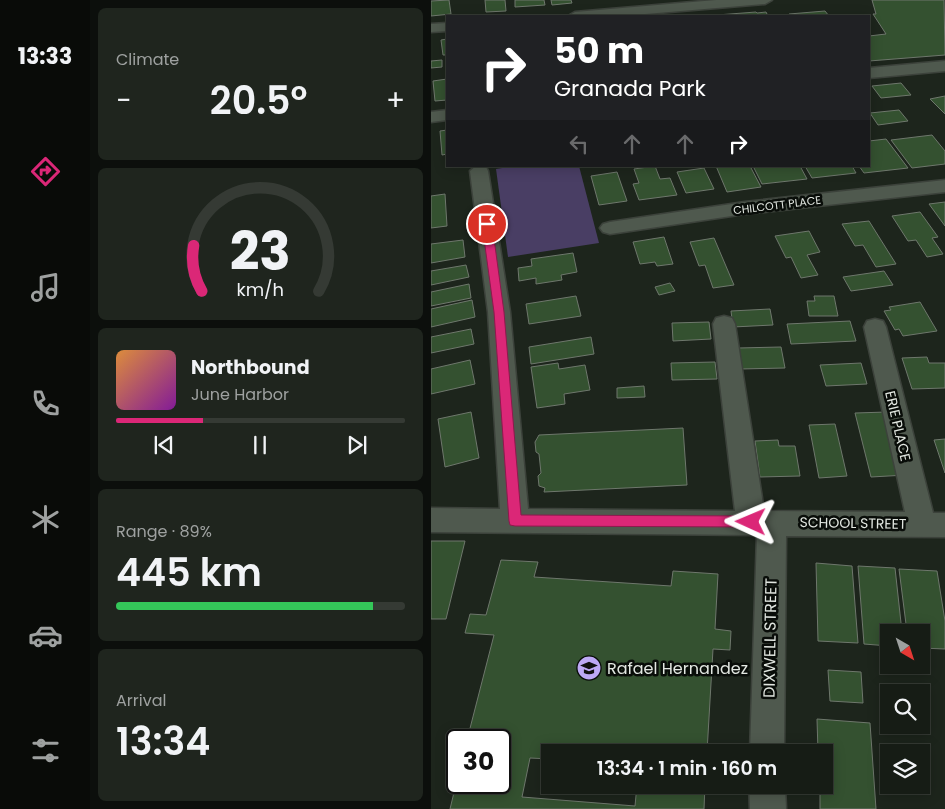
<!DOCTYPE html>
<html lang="en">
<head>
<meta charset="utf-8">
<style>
  :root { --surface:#161c15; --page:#1f251e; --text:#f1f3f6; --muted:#9ea1a0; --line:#353a34; --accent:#db2777 }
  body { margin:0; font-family:Poppins,sans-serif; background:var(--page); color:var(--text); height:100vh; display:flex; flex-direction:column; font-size:19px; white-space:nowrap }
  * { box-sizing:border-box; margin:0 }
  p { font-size:16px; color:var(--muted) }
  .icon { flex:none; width:28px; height:28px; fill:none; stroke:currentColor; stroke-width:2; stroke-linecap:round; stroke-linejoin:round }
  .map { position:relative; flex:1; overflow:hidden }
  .sheet { display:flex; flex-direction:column; gap:8px; padding:8px; background:#0c0f0c; width:341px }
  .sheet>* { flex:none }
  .hud { position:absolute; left:15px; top:15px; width:424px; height:152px; border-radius:0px; box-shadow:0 2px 12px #0003,0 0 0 1px var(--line); background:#202124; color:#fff; overflow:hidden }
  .needle { width:32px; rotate:141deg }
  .fabs { position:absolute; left:449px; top:624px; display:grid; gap:10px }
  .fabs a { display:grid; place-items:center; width:50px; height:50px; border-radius:0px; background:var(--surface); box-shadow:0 2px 12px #0003,0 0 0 1px var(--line); font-size:25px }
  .speed { position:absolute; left:15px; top:729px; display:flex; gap:10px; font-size:25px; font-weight:700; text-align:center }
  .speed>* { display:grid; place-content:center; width:65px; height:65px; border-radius:50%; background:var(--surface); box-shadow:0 2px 12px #0003,0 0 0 1px var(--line); line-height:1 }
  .speed .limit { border:2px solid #111; border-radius:8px; background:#fff; color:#111 }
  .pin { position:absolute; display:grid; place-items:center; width:42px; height:42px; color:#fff; margin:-21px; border:2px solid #fff; border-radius:50%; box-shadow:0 1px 5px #0007 }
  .me { position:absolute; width:55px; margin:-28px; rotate:271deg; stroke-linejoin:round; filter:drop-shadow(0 0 4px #0008) }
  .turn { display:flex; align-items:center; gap:18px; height:105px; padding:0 25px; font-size:22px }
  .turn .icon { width:65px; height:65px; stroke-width:2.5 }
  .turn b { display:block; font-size:35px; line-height:42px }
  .lanes { display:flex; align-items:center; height:48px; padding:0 25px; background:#0003; justify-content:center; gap:25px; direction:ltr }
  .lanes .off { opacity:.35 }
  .big { font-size:38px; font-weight:600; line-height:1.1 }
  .sheet .card { flex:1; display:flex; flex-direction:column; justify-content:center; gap:8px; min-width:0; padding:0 18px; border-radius:8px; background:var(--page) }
  .sheet .dial { align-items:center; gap:0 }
  .dial svg { height:130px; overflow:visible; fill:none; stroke:var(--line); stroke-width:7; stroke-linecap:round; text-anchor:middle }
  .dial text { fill:var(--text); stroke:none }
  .song { display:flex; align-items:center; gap:15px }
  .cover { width:60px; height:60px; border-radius:8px; background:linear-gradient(135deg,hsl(30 70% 55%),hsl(290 70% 35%)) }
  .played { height:5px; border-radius:2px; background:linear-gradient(90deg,var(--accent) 30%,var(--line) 30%) }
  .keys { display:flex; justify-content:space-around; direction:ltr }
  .heat { display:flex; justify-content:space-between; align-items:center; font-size:28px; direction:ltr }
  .charge { height:8px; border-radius:4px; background:linear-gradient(90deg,#34c759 89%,var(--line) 0) }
  .trip { position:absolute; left:110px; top:744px; width:292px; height:50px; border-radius:0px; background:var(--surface); box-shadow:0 2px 12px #0003,0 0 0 1px var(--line); font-weight:600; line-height:50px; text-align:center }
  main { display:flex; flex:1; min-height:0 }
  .tabs { display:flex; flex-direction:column; width:90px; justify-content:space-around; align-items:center; background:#090b08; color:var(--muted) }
  .tabs .icon { width:35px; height:35px }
  .tabs .on { color:var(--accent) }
  .tabs b { font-size:22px; color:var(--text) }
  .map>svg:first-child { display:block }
  .green { fill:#493e64 }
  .building { fill:#345130; stroke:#6e776c }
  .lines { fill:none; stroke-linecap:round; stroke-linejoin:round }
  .minor-casing { stroke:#3c423b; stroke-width:3 }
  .minor { fill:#4f594e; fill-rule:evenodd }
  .route { fill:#db2777; stroke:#8e194d }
  .labels { text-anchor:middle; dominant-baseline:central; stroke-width:5; stroke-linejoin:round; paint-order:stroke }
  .far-street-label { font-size:11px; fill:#e2e7e1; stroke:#090d09 }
  .street-label { font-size:14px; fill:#e2e7e1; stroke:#090d09 }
  .near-street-label { font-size:16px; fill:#e2e7e1; stroke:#090d09 }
  .near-poi-label { font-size:16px; fill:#e2e7e1; stroke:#090d09; text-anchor:start }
</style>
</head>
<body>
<main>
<nav class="tabs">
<b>13:33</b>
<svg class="icon on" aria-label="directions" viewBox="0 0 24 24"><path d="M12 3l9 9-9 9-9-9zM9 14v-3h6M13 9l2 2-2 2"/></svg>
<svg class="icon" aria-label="music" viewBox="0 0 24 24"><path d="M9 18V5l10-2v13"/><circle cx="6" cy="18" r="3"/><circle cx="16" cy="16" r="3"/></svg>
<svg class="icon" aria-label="phone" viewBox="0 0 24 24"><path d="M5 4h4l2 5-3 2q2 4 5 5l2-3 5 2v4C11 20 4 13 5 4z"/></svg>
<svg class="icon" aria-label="climate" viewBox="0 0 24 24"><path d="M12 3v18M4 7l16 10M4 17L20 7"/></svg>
<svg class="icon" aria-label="car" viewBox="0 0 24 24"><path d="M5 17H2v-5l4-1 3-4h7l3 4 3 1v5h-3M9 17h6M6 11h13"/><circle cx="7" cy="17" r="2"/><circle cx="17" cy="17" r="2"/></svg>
<svg class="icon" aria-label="filters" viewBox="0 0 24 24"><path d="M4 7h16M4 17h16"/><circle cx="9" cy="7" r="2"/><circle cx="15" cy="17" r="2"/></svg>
</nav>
<section class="sheet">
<div class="card"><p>Climate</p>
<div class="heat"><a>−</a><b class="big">20.5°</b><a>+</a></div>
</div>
<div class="card dial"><svg viewBox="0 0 100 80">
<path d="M14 69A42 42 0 1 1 86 69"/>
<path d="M14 69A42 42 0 0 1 9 41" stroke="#db2777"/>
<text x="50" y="56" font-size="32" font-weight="700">23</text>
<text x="50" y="72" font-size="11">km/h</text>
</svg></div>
<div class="card">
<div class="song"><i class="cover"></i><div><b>Northbound</b><p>June Harbor</p></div></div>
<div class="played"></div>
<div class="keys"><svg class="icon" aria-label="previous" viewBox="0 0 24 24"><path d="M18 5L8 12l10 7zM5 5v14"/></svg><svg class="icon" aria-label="pause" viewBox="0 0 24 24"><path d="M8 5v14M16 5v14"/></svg><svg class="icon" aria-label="next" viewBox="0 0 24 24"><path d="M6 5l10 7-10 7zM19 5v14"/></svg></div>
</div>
<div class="card"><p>Range · 89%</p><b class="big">445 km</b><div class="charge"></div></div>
<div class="card"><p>Arrival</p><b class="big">13:34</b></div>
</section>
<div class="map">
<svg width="514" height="809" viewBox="0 0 514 809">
  <rect width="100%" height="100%" fill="#1d251c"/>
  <path class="green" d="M84,166H148L168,243L77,257L65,169Z"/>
  <path class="building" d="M18,0L20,14L0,16V1Z
    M54,0H74L75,11L55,12Z
    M84,0H113L114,5L84,7Z
    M120,0H140L141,3L121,5Z
    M441,0H513L514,55L438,61V36L455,34L442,14H445Z
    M394,11L398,16H359L358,14Z
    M325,12L326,13L335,12L337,16L286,15Z
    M16,39V55H12L10,40Z
    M11,60V67L0,68V61Z
    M16,79V100L4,101L2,81Z
    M470,83L480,95L450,98L441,86Z
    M514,96V114L499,99Z
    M468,110L477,121L447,125L439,113Z
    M16,130V154L11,155L9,131Z
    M501,135L514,151V164L481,168L460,140Z
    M455,139L477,168L433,173L428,166H438V141Z
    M224,166L229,179L239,178L246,195L208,200L202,184L208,183L203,169Z
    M285,166H319L330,187L296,192Z
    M322,166H369L376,179L331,184Z
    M374,166H421L425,173L381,178Z
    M273,168L283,189L255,193L246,172Z
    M186,172L196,201L168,205L160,176Z
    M14,194L16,226L0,228V196Z
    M514,202V226L498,204Z
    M489,212L507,237L501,238L512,254L496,257L485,240L477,241L461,216Z
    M438,221L465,264L445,267L432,245L424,246L411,224Z
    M378,231L389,252L376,255L387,275L370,278L360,257L355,258L344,236Z
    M233,237L242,264L226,266L224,262L209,264L202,242Z
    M283,238L303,285L282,288L274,265L268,266L259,242Z
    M32,240L34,257L0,263V244Z
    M142,253L146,272L130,275L131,280L105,284V278L88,281L87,268L101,266L100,259Z
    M35,265L38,277L0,285V271Z
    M453,271L462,285L420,291L412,277Z
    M239,283L244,291L228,295L224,287Z
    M38,284L40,298L0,306V292Z
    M145,296L150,316L98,324L95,304Z
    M383,296H403L407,316H378L376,301H384Z
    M41,300L44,317L0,327V309Z
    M489,302L506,331L472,336L468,329L464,330L453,311L460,310L458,307Z
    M339,309L342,325L302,327L300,311Z
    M419,321L425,341L360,344L356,324Z
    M278,322L280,339L242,341L241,323Z
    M40,329L43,344L0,353V337Z
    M160,337L163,354L100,364L98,347Z
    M350,347L354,368L309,369L307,348Z
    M496,357L498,363H514V388L481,389L471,358Z
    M39,360L44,384L0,394V369Z
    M284,362L286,379L241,380L240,363Z
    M127,363L128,369L154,365L159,390L133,394L134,404L106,408L100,367Z
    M430,363L436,384L395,386L389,365Z
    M213,386L214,397L186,398V388Z
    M40,412L48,458L14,467L7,419Z
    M456,412L475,475L440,477L424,413Z
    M404,424L416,476L388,478L378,425Z
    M252,428L256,485L113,492L114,488L108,486L107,476L110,473L108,454L105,452L104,442L108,435Z
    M514,439V473L503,440Z
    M347,440L348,446H364L369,476L329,477L324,441Z
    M0,541H34L15,619H0Z
    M70,560L107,562L103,577L240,586L242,571L287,574L284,629L300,631L299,650L282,649L276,752H119V759L99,758L91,797L204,806L206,785H274L273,809H19L26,780V782H69V740H36L63,635L34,633L39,614L55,615Z
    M385,563L421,566L427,643L387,641Z
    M427,566L464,568L471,632H458V646L433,644Z
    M468,569L506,571L514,621V649L490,648V632H476Z
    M397,670L430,672L432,703L399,701Z
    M386,719L439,723L445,809H389V785H394V752H387Z"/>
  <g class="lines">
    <defs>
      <path id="minor" d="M285,0H341L334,4L191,16H137L144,12Z
        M16,23V31L0,32V24Z
        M514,61V71L438,78V68Z
        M16,110V120L0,122V112Z
        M45,166L55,167L57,171L79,312L97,509L304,511L282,324L285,318L293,316L301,318L304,324L333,511L474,512L433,327L436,321L444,319L452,321L455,327L502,513H514V537L355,536L353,752H319L326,535L0,532V508L69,509L57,312L39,171Z
        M514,180V192L314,214L179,234L172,232L169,228L172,224L179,222L314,202Z
        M318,785H354L355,809H319Z"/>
    </defs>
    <use href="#minor" class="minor-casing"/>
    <use href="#minor" class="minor"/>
  </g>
  <path class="route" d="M56,221L61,224L73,312L90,515L320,516L325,518L327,522L325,526L320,527L84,526L79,525L78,521L63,312L51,224Z"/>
  <defs>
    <symbol id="school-disc" viewBox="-11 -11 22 22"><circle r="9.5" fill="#bda9f5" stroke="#090d09"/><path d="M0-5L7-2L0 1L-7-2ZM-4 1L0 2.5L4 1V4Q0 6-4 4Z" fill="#111"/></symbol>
  </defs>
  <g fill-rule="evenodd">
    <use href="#school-disc" x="144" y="654" width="28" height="28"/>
  </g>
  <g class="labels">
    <g class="far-street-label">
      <text transform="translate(346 205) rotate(-7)">CHILCOTT PLACE</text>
    </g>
    <g class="street-label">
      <text transform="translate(467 426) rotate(77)">ERIE PLACE</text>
      <text transform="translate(422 523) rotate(1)">SCHOOL STREET</text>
    </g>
    <g class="near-street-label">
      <text transform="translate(339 638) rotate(-89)">DIXWELL STREET</text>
    </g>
    <g class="near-poi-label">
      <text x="176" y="668">Rafael Hernandez</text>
    </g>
  </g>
</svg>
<div class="fabs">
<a><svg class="needle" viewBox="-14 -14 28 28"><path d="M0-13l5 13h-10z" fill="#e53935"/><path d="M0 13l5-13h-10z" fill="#9ea1a0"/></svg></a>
<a><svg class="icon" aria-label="search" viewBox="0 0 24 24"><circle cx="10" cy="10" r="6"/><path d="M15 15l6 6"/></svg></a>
<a><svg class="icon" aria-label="layers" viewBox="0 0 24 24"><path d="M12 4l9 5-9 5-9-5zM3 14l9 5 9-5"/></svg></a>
</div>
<div class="speed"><div class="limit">30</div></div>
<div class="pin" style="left:56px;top:224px;background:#d93025"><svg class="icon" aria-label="arrive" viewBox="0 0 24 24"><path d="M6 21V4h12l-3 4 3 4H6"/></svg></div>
<svg class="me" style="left:320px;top:522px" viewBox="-20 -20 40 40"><path d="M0-17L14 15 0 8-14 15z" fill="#db2777" stroke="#fff" stroke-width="4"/></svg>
<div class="trip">13:34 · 1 min · 160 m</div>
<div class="hud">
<div class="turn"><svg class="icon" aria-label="right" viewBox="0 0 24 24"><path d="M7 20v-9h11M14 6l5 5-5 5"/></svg><div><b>50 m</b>Granada Park</div></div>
<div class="lanes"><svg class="icon off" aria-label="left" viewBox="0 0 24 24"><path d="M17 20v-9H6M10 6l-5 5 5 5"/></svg><svg class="icon off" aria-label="ahead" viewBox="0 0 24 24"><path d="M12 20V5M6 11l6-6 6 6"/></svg><svg class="icon off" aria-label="ahead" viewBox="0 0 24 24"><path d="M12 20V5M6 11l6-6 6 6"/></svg><svg class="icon" aria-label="right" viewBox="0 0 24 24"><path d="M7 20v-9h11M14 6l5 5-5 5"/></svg></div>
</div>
</div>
</main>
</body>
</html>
